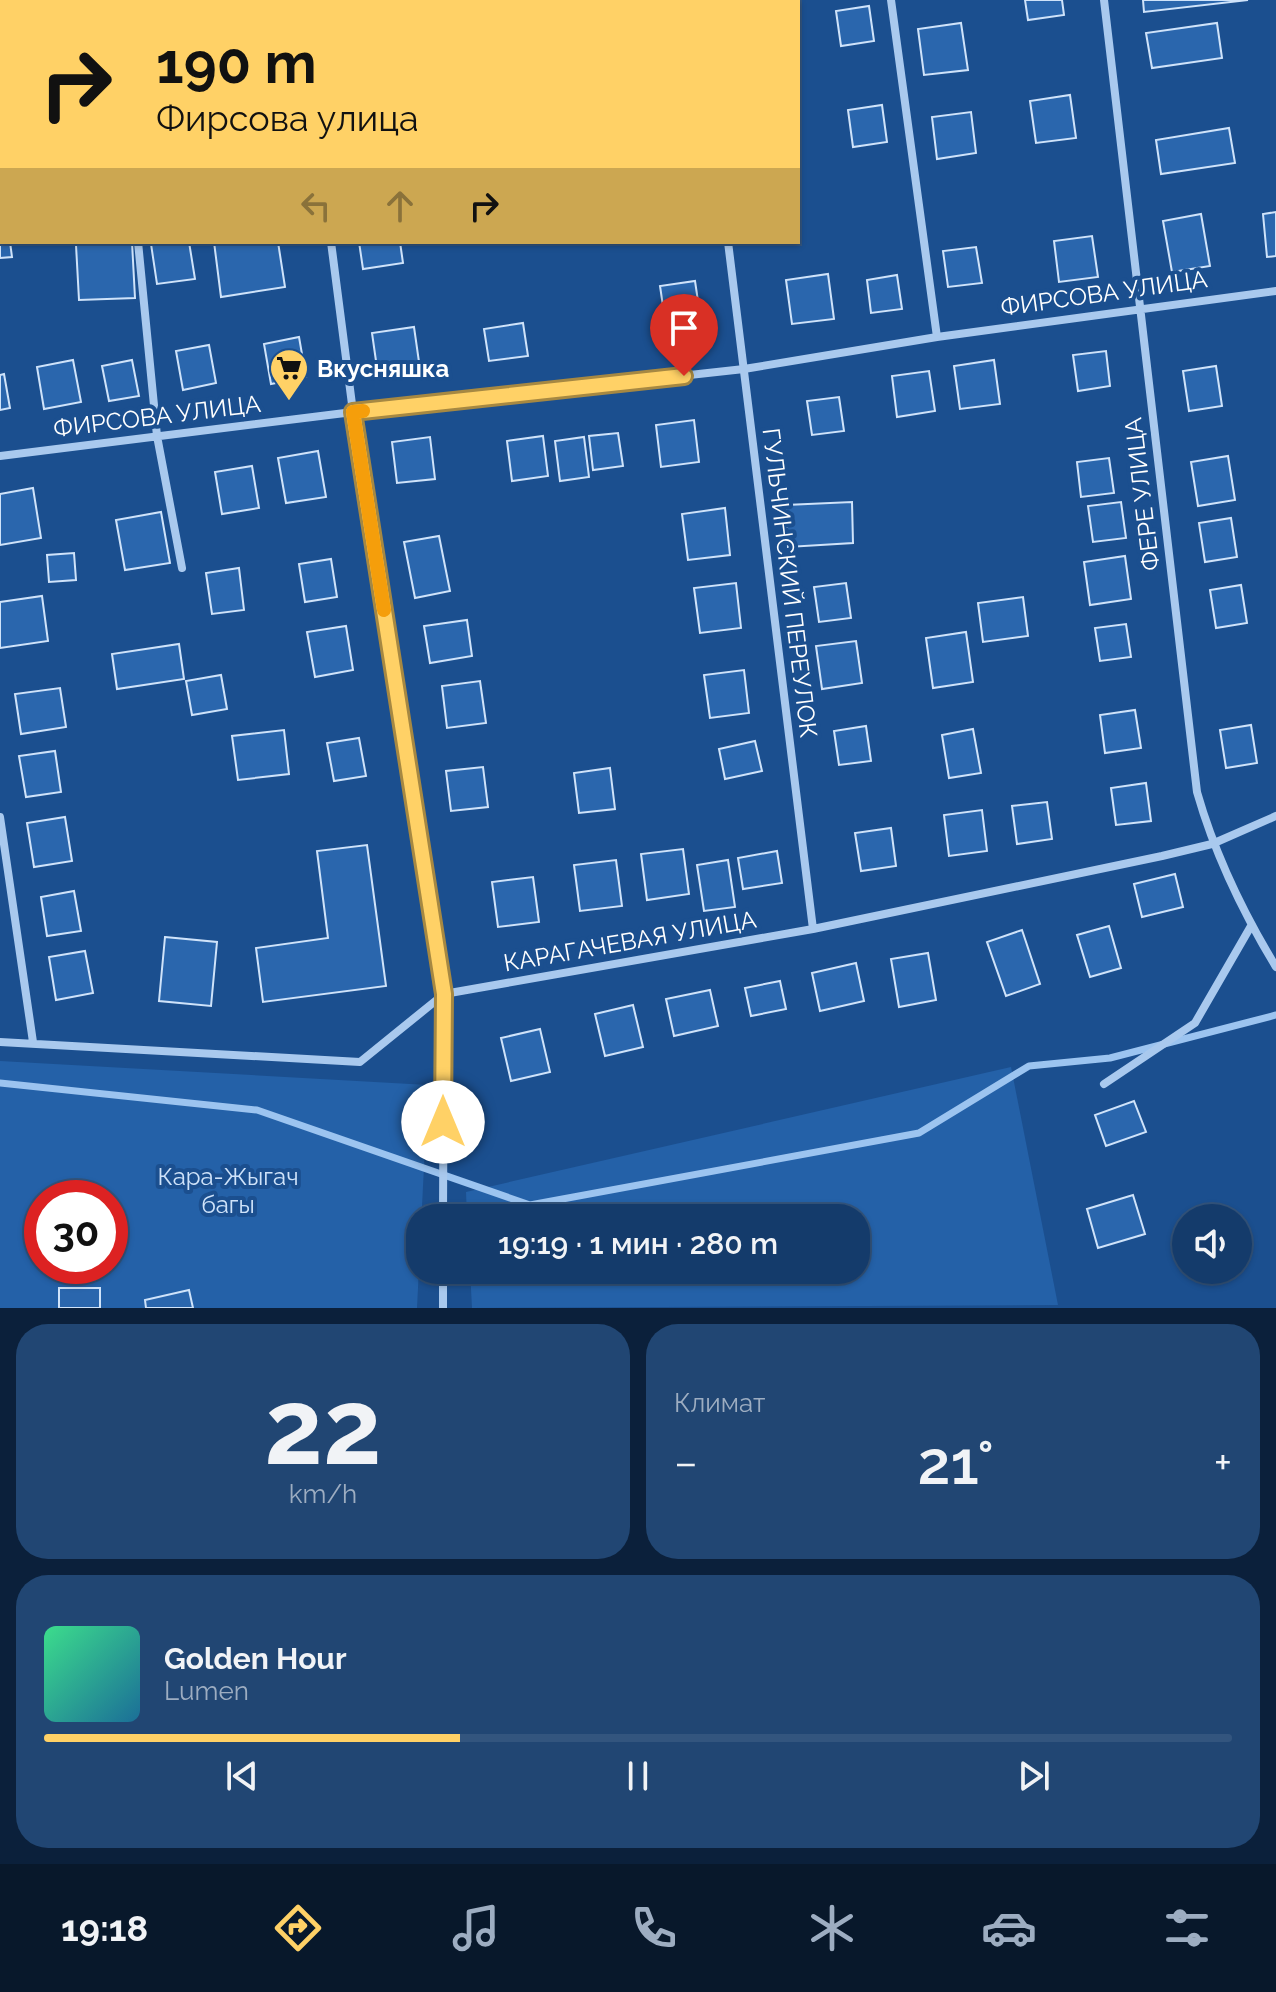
<!DOCTYPE html>
<html lang="ru">
<head>
<meta charset="utf-8">
<style>
  :root { --surface:#143b6b; --page:#214673; --text:#f1f3f6; --muted:#9dadc1; --line:#33557e; --accent:#ffd166 }
  body { margin:0; font-family:Raleway,sans-serif; background:var(--page); color:var(--text); height:100vh; display:flex; flex-direction:column; font-size:30px; white-space:nowrap }
  * { box-sizing:border-box; margin:0 }
  p { font-size:26px; color:var(--muted) }
  .icon { flex:none; width:44px; height:44px; fill:none; stroke:currentColor; stroke-width:2; stroke-linecap:round; stroke-linejoin:round }
  .map { position:relative; height:1308px; overflow:hidden }
  .side { display:flex; flex-direction:column; gap:16px; padding:16px; background:#0b203b; flex:1 }
  .side>* { flex:none }
  .hud { position:absolute; left:0px; top:0px; width:800px; height:244px; box-shadow:0 2px 6px #0004,0 0 0 2px var(--line); background:#ffd166; color:#111; overflow:hidden }
  .buttons { position:absolute; left:1172px; top:1204px; display:grid; gap:16px }
  .buttons a { display:grid; place-items:center; width:80px; height:80px; border-radius:50%; background:var(--surface); box-shadow:0 2px 6px #0004,0 0 0 2px var(--line); font-size:40px }
  .speed { position:absolute; left:24px; top:1180px; display:flex; gap:16px; font-size:40px; font-weight:700; text-align:center }
  .speed>* { display:grid; place-content:center; width:104px; height:104px; border-radius:50%; background:var(--surface); box-shadow:0 2px 6px #0004,0 0 0 2px var(--line); line-height:1 }
  .speed .limit { border:12px solid #d22; background:#fff; color:#111 }
  .pin { position:absolute; display:grid; place-items:center; width:68px; height:68px; color:#fff; margin:-82px -34px; border-radius:50% 50% 50% 0; rotate:-45deg; box-shadow:0 0 8px #0007 }
  .pin .icon { rotate:45deg }
  .me { position:absolute; width:88px; margin:-44px; rotate:0deg; stroke-linejoin:round; filter:drop-shadow(0 0 6px #0008) }
  .turn { display:flex; align-items:center; gap:28px; height:168px; padding:0 24px; font-size:36px }
  .turn .icon { width:104px; height:104px; stroke-width:2.5 }
  .turn b { display:block; font-size:56px; line-height:68px }
  .lanes { display:flex; align-items:center; height:76px; padding:0 24px; background:#0003; justify-content:center; gap:40px; direction:ltr }
  .lanes .off { opacity:.35 }
  .big { font-size:60px; font-weight:600; line-height:1.1 }
  .side .tile { flex:1; display:flex; flex-direction:column; justify-content:center; gap:12px; min-width:0; padding:0 28px; border-radius:32px; background:var(--page) }
  .side .dial { align-items:center; gap:0 }
  .dial b { font-size:104px; line-height:1 }
  .song { display:flex; align-items:center; gap:24px }
  .cover { width:96px; height:96px; border-radius:12px; background:linear-gradient(135deg,hsl(150 70% 55%),hsl(200 70% 35%)) }
  .played { height:8px; border-radius:4px; background:linear-gradient(90deg,var(--accent) 35%,var(--line) 35%) }
  .keys { display:flex; justify-content:space-around; direction:ltr }
  .heat { display:flex; justify-content:space-between; align-items:center; font-size:44px; direction:ltr }
  .side .tiles { flex:1; display:grid; gap:16px; grid-template-columns:1fr 1fr }
  .tile:last-child { grid-column:span 2 }
  .trip { position:absolute; left:406px; top:1204px; width:464px; height:80px; border-radius:32px; background:var(--surface); box-shadow:0 2px 6px #0004,0 0 0 2px var(--line); font-weight:600; line-height:80px; text-align:center }
  .menu { display:flex; height:128px; justify-content:space-around; align-items:center; background:#08182b; color:var(--muted) }
  .menu .icon { width:56px; height:56px }
  .menu .active { color:var(--accent) }
  .menu b { font-size:36px; color:var(--text) }
  .map>svg:first-child { display:block }
  .green { fill:#2461a8; fill-rule:evenodd }
  .lines { fill:none; stroke-linecap:round; stroke-linejoin:round }
  .stream { stroke:#9cc4f0; stroke-width:7 }
  .building { fill:#2a66ad; stroke:#cfe3fa; stroke-width:2 }
  .street { stroke:#a9c9ee; stroke-width:8 }
  .route-casing { stroke:#a68842; stroke-width:20 }
  .route { stroke:#ffd166; stroke-width:14 }
  .slow { stroke:#f59e0b; stroke-width:14 }
  .labels { text-anchor:middle; dominant-baseline:central; stroke-width:8; stroke-linejoin:round; paint-order:stroke }
  .street-label { font-size:24px; fill:#fff; stroke:#1b4f8f }
  .poi-label { font-size:24px; font-weight:bold; fill:#fff; stroke:#1b4f8f; text-anchor:start }
  .park-label { font-size:24px; fill:#cfe3fa; stroke:#1b4f8f }
</style>
</head>
<body>
<div class="map">
<svg width="1276" height="1308" viewBox="0 0 1276 1308">
  <rect width="100%" height="100%" fill="#1b4f8f"/>
  <path class="green" d="M0,1061L428,1085L417,1308H0ZM42,1198H110V1266H42Z
    M1011,1067L1058,1305L472,1308L470,1270H856V1218H467L466,1192Z"/>
  <g class="lines">
    <path class="stream" d="M0,1083L257,1110L530,1205L919,1133L1029,1066L1110,1058L1276,1015"/>
  </g>
  <path class="building" d="M1025,0H1062L1064,15L1028,20Z
    M1143,0H1248L1144,12Z
    M869,6L874,41L841,46L836,11Z
    M961,23L968,70L924,75L918,29Z
    M1217,23L1222,58L1152,68L1146,33Z
    M1070,95L1076,138L1036,143L1030,101Z
    M882,105L887,142L853,147L848,110Z
    M971,112L976,153L937,159L932,117Z
    M1229,128L1235,163L1161,174L1156,140Z
    M1276,212V256L1267,257L1263,214Z
    M1201,214L1210,266L1172,272L1163,221Z
    M0,220L2,242H10L12,257L0,258Z
    M1092,236L1098,277L1059,282L1054,241Z
    M132,242L135,298L79,300L76,245Z
    M189,242L195,279L157,284L151,244Z
    M214,242H278L285,287L221,297Z
    M359,242H400L403,263L363,269Z
    M976,247L982,283L948,287L943,251Z
    M828,274L834,319L792,324L786,280Z
    M897,275L902,309L871,313L867,280Z
    M695,281L702,328L667,333L660,286Z
    M523,323L528,356L489,361L484,329Z
    M414,327L419,362L377,368L372,333Z
    M299,337L306,377L271,384L264,344Z
    M209,345L216,383L183,390L176,351Z
    M1106,351L1110,386L1078,391L1073,355Z
    M73,360L81,402L44,409L37,367Z
    M132,360L139,396L109,401L102,366Z
    M994,360L1000,404L960,409L954,366Z
    M1216,366L1222,406L1189,411L1183,371Z
    M929,371L935,411L897,417L892,376Z
    M4,374L10,408L0,410V375Z
    M839,397L844,431L812,435L807,401Z
    M694,420L699,462L661,467L656,425Z
    M618,433L623,466L593,470L589,436Z
    M543,436L548,476L512,481L507,441Z
    M430,437L435,479L397,483L392,442Z
    M584,437L589,477L560,481L555,441Z
    M318,451L326,497L286,503L278,458Z
    M1228,456L1235,500L1198,506L1191,462Z
    M1109,458L1114,493L1081,497L1077,462Z
    M252,466L259,508L222,514L215,472Z
    M33,488L41,538L0,545V494Z
    M852,502L853,543L788,547L786,505Z
    M1121,502L1126,538L1093,542L1088,506Z
    M725,508L730,555L688,560L682,514Z
    M161,512L170,563L125,570L116,520Z
    M1231,518L1237,557L1205,562L1199,523Z
    M439,536L450,591L415,598L404,542Z
    M74,553L76,580L49,582L47,555Z
    M1125,556L1131,599L1090,605L1084,562Z
    M331,559L337,597L305,602L299,564Z
    M239,568L244,610L212,614L206,573Z
    M736,583L741,628L700,633L694,588Z
    M846,583L851,618L819,622L814,587Z
    M1241,585L1247,623L1216,628L1210,590Z
    M42,596L48,641L0,648V602Z
    M1023,597L1028,636L983,642L978,603Z
    M467,620L472,656L430,663L424,626Z
    M1126,624L1131,657L1100,661L1095,628Z
    M346,626L353,670L315,677L307,632Z
    M966,632L973,682L933,688L926,638Z
    M856,641L862,683L822,689L816,646Z
    M179,644L184,679L117,689L112,654Z
    M744,670L749,713L710,718L704,675Z
    M221,675L227,709L192,715L186,681Z
    M480,681L486,723L447,728L442,686Z
    M60,688L66,727L21,734L15,694Z
    M1135,710L1141,748L1105,753L1100,715Z
    M1251,725L1257,763L1226,768L1220,730Z
    M866,726L871,761L839,765L834,731Z
    M973,729L981,773L949,778L942,735Z
    M284,730L289,774L238,780L232,736Z
    M359,738L366,776L334,781L327,743Z
    M755,741L762,771L725,779L719,749Z
    M55,751L61,792L26,797L19,756Z
    M483,767L488,807L451,811L446,771Z
    M610,768L615,809L579,813L574,773Z
    M1146,783L1151,821L1116,825L1111,788Z
    M1047,802L1052,839L1017,844L1012,806Z
    M982,810L987,851L949,856L944,815Z
    M65,817L72,861L34,867L27,823Z
    M891,828L896,866L861,871L855,833Z
    M367,845L386,986L263,1002L256,948L328,938L317,851Z
    M683,849L689,894L647,900L641,854Z
    M777,851L782,883L743,889L738,858Z
    M616,860L622,906L580,911L574,865Z
    M728,860L735,907L704,911L697,865Z
    M1175,874L1183,907L1142,917L1134,884Z
    M533,877L539,922L498,927L492,882Z
    M74,891L81,931L47,936L41,897Z
    M1109,926L1121,968L1090,977L1077,935Z
    M1022,930L1040,984L1006,996L987,942Z
    M165,937L217,942L211,1006L159,1001Z
    M85,951L93,993L56,1000L49,957Z
    M928,953L936,1000L899,1007L891,959Z
    M856,963L864,1001L820,1011L812,973Z
    M780,981L786,1009L751,1016L745,988Z
    M710,990L718,1026L674,1036L666,999Z
    M633,1005L643,1047L605,1056L595,1014Z
    M540,1029L550,1072L511,1081L501,1038Z
    M1134,1101L1146,1132L1106,1146L1095,1115Z
    M1133,1195L1145,1234L1098,1248L1087,1209Z
    M59,1288H100V1308H59Z
    M189,1290L193,1308H146L145,1300Z"/>
  <g class="lines">
    <path class="street" d="M300,0L301,2
      M697,0V2
      M891,0L937,337
      M1104,0L1197,792C1215,855 1242,911 1276,967
      M138,242L157,436L182,568
      M331,242L353,412L444,994L443,1218
      M728,242L813,929
      M0,456L353,412L744,369L937,337L1276,291
      M0,817L33,1042
      M0,1042L360,1062L444,994L813,929L1162,856L1212,844L1276,816
      M1104,1084L1195,1023L1251,926
      M443,1308V1270"/>
  </g>
  <g class="lines">
    <defs>
      <path id="route" d="M443,1122L444,994L353,412L684,376"/>
    </defs>
    <use href="#route" class="route-casing"/>
    <use href="#route" class="route"/>
    <path class="slow" d="M363,411L353,412L384,610"/>
  </g>
  <defs>
    <symbol id="supermarket-pin" viewBox="-11 -11 22 30"><path d="M0 17L-7.5 6A9.5 9.5 0 1 1 7.5 6Z" fill="#ffd166" stroke="#1b4f8f"/><path d="M-6-5.5h2.5l.6 2H6L4.5 2H-2.5L-4.4-4H-6ZM-1.5 3.2a1.3 1.3 0 1 0 .1 0ZM3 3.2a1.3 1.3 0 1 0 .1 0Z" fill="#111"/></symbol>
  </defs>
  <g fill-rule="evenodd">
    <use href="#supermarket-pin" x="267" y="346" width="44" height="60"/>
  </g>
  <g class="labels">
    <g class="street-label">
      <text transform="translate(1104 293) rotate(-8)">ФИРСОВА УЛИЦА</text>
      <text transform="translate(157 416) rotate(-7)">ФИРСОВА УЛИЦА</text>
      <text transform="translate(1142 494) rotate(-97)">ФЕРЕ УЛИЦА</text>
      <text transform="translate(790 583) rotate(83)">ГУЛЬЧИНСКИЙ ПЕРЕУЛОК</text>
      <text transform="translate(630 941) rotate(-10)">КАРАГАЧЕВАЯ УЛИЦА</text>
    </g>
    <g class="poi-label">
      <text x="317" y="368">Вкусняшка</text>
    </g>
    <g class="park-label">
      <text x="228" y="1176">Кара-Жыгач<tspan x="228" dy="28">багы</tspan></text>
    </g>
  </g>
</svg>
<div class="buttons">
<a><svg class="icon" aria-label="sound" viewBox="0 0 24 24"><path d="M4 9h4l5-4v14l-5-4H4zM17 9q2 3 0 6"/></svg></a>
</div>
<div class="speed"><div class="limit">30</div></div>
<div class="pin" style="left:684px;top:376px;background:#d93025"><svg class="icon" aria-label="arrive" viewBox="0 0 24 24"><path d="M6 21V4h12l-3 4 3 4H6"/></svg></div>
<svg class="me" style="left:443px;top:1122px" viewBox="-20 -20 40 40"><circle r="19" fill="#fff"/><path d="M0-13L10 11 0 6-10 11z" fill="#ffd166"/></svg>
<div class="trip">19:19 · 1 мин · 280 m</div>
<div class="hud">
<div class="turn"><svg class="icon" aria-label="right" viewBox="0 0 24 24"><path d="M7 20v-9h11M14 6l5 5-5 5"/></svg><div><b>190 m</b>Фирсова улица</div></div>
<div class="lanes"><svg class="icon off" aria-label="left" viewBox="0 0 24 24"><path d="M17 20v-9H6M10 6l-5 5 5 5"/></svg><svg class="icon off" aria-label="ahead" viewBox="0 0 24 24"><path d="M12 20V5M6 11l6-6 6 6"/></svg><svg class="icon" aria-label="right" viewBox="0 0 24 24"><path d="M7 20v-9h11M14 6l5 5-5 5"/></svg></div>
</div>
</div>
<section class="side">
<div class="tiles">
<div class="tile dial"><b>22</b><p>km/h</p></div>
<div class="tile"><p>Климат</p>
<div class="heat"><a>−</a><b class="big">21°</b><a>+</a></div>
</div>
<div class="tile">
<div class="song"><i class="cover"></i><div><b>Golden Hour</b><p>Lumen</p></div></div>
<div class="played"></div>
<div class="keys"><svg class="icon" aria-label="previous" viewBox="0 0 24 24"><path d="M18 5L8 12l10 7zM5 5v14"/></svg><svg class="icon" aria-label="pause" viewBox="0 0 24 24"><path d="M8 5v14M16 5v14"/></svg><svg class="icon" aria-label="next" viewBox="0 0 24 24"><path d="M6 5l10 7-10 7zM19 5v14"/></svg></div>
</div>
</div>
</section>
<nav class="menu">
<b>19:18</b>
<svg class="icon active" aria-label="directions" viewBox="0 0 24 24"><path d="M12 3l9 9-9 9-9-9zM9 14v-3h6M13 9l2 2-2 2"/></svg>
<svg class="icon" aria-label="music" viewBox="0 0 24 24"><path d="M9 18V5l10-2v13"/><circle cx="6" cy="18" r="3"/><circle cx="16" cy="16" r="3"/></svg>
<svg class="icon" aria-label="phone" viewBox="0 0 24 24"><path d="M5 4h4l2 5-3 2q2 4 5 5l2-3 5 2v4C11 20 4 13 5 4z"/></svg>
<svg class="icon" aria-label="climate" viewBox="0 0 24 24"><path d="M12 3v18M4 7l16 10M4 17L20 7"/></svg>
<svg class="icon" aria-label="car" viewBox="0 0 24 24"><path d="M5 17H2v-5l4-1 3-4h7l3 4 3 1v5h-3M9 17h6M6 11h13"/><circle cx="7" cy="17" r="2"/><circle cx="17" cy="17" r="2"/></svg>
<svg class="icon" aria-label="filters" viewBox="0 0 24 24"><path d="M4 7h16M4 17h16"/><circle cx="9" cy="7" r="2"/><circle cx="15" cy="17" r="2"/></svg>
</nav>
</body>
</html>
